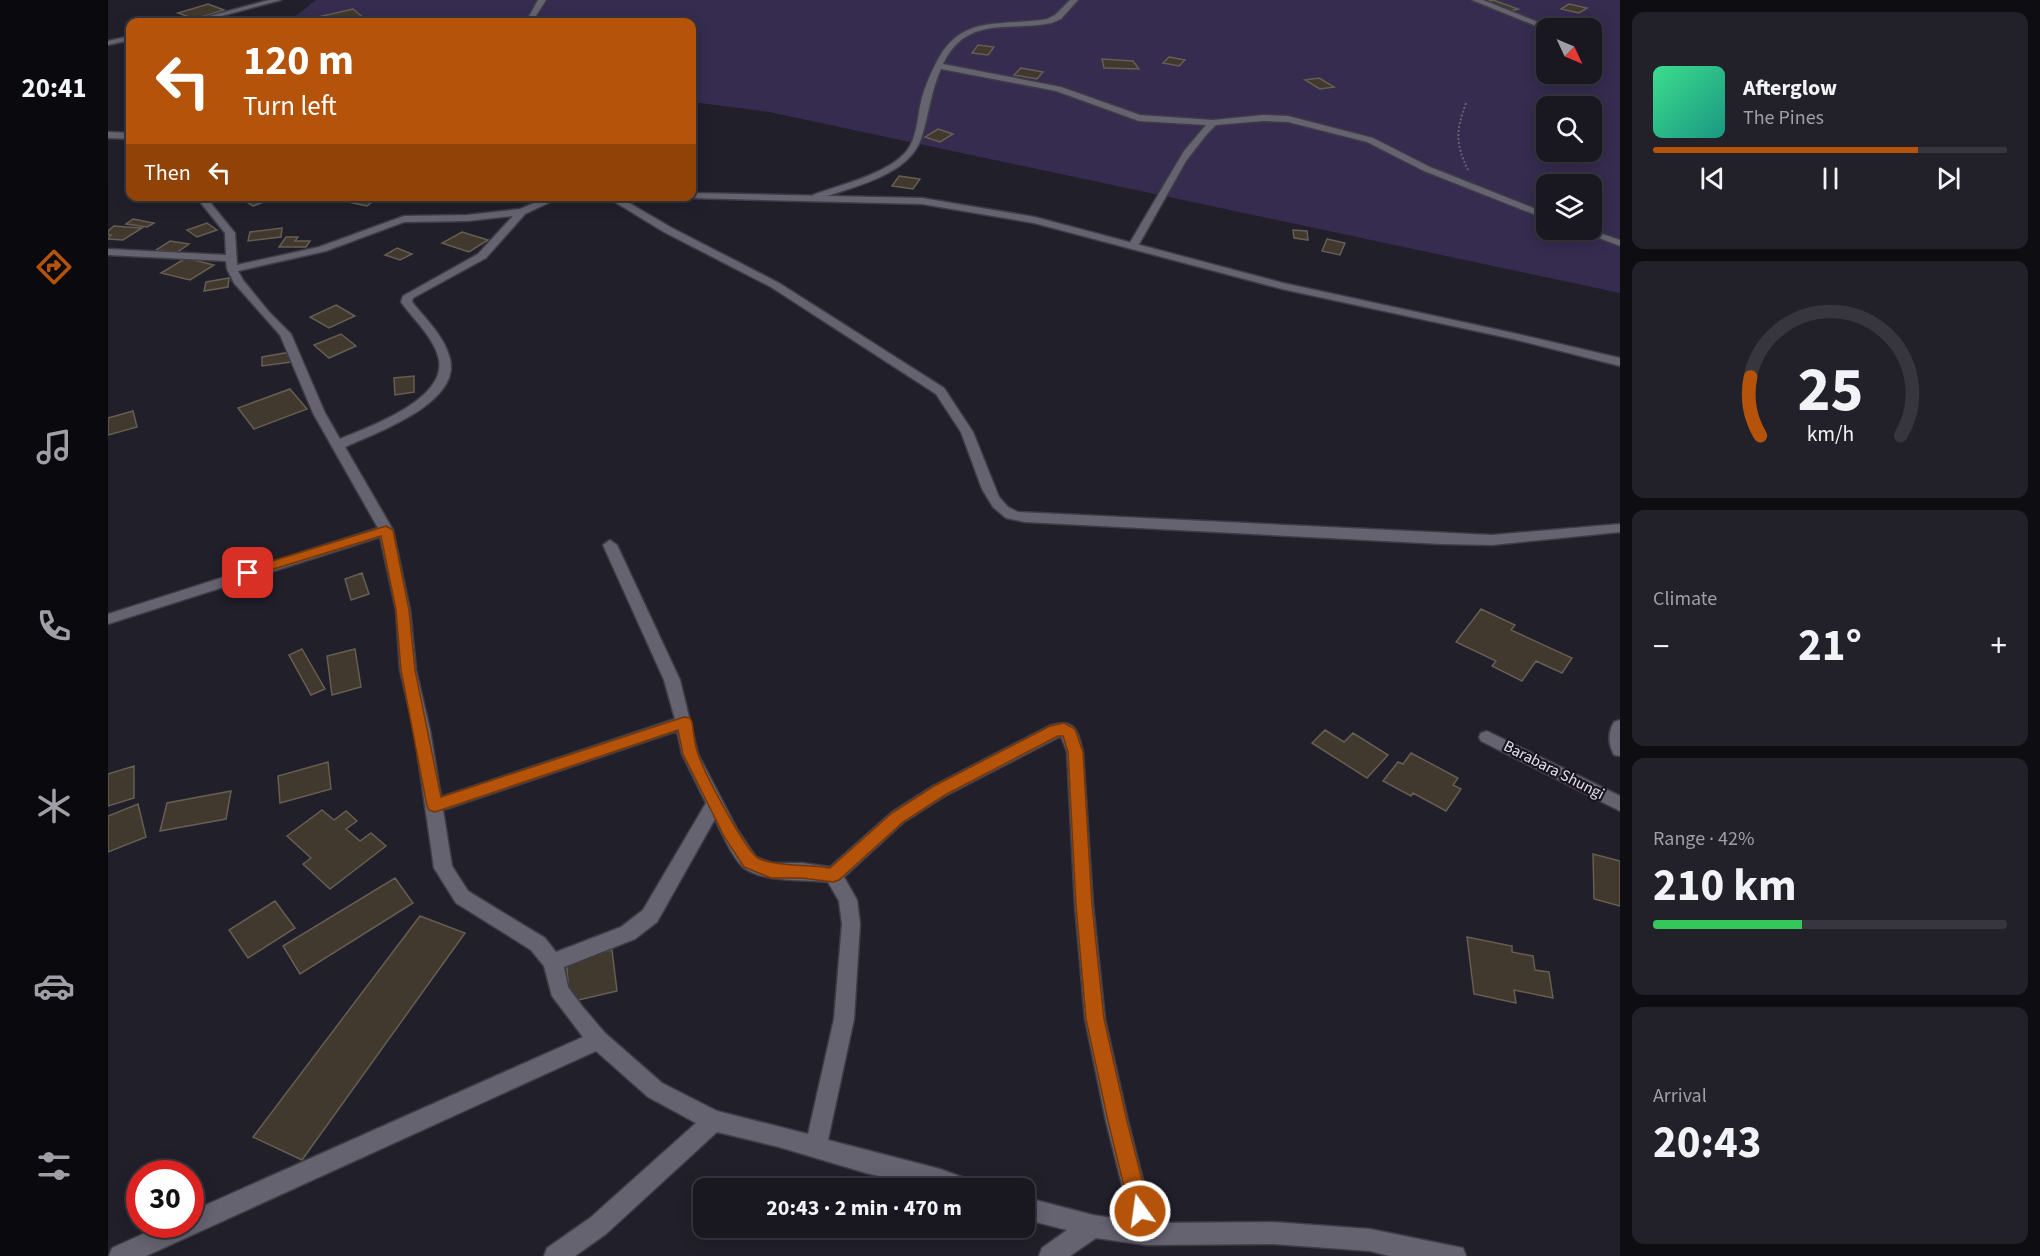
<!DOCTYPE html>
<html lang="en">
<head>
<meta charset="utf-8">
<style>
  :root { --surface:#191720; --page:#222029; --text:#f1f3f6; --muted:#9f9fa5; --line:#37363e; --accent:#b45309 }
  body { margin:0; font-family:"Source Sans 3",sans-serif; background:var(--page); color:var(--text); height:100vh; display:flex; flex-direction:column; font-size:22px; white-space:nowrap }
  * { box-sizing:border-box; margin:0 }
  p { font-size:20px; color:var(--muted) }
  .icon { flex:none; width:33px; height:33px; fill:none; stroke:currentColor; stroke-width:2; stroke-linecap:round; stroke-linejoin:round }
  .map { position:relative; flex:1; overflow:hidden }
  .side { display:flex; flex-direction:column; gap:12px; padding:12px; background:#0e0d12; width:420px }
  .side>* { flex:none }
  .guide { position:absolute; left:18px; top:18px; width:570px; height:183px; border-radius:12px; box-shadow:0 3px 15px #0003,0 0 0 2px var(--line); background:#b45309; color:#fff; overflow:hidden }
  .needle { width:39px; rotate:134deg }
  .tools { position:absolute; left:1428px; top:18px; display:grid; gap:12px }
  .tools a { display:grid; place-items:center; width:66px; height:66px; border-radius:12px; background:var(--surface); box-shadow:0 3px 15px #0003,0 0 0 2px var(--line); font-size:30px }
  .speed { position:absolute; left:18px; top:1160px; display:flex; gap:12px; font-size:30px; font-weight:700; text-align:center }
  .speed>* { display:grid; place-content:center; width:78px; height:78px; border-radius:50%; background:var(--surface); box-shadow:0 3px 15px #0003,0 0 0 2px var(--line); line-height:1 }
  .speed .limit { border:9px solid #d22; background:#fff; color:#111 }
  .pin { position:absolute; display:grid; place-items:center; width:51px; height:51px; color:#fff; margin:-26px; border-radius:12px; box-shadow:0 3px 9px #0006 }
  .me { position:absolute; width:66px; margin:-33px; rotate:346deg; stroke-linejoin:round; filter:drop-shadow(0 0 4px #0008) }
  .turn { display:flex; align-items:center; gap:21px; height:126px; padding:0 18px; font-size:27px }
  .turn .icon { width:78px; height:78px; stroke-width:2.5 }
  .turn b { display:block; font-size:42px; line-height:51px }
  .then { display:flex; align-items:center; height:57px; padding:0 18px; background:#0003; gap:12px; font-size:22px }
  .big { font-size:45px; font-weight:700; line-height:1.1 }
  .side .tile { flex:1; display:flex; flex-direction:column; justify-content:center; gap:9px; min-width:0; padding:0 21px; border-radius:12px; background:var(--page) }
  .side .dial { align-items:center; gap:0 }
  .dial svg { height:156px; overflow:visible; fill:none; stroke:var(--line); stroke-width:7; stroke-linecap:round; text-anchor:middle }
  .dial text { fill:var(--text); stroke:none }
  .song { display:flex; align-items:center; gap:18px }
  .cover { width:72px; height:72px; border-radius:9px; background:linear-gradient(135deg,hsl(150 70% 55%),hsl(170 70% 35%)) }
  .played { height:6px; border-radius:3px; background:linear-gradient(90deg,var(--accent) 75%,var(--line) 75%) }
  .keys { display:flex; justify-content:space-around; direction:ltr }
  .heat { display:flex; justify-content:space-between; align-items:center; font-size:33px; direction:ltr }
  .charge { height:9px; border-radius:4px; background:linear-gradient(90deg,#34c759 42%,var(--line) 0) }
  .trip { position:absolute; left:585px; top:1178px; width:342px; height:60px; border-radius:12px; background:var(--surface); box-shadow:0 3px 15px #0003,0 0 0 2px var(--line); font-weight:700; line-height:60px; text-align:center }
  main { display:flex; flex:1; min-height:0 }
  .menu { display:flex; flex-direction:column; width:108px; justify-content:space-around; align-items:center; background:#0a090d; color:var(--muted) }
  .menu .icon { width:42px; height:42px }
  .menu .active { color:var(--accent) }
  .menu b { font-size:27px; color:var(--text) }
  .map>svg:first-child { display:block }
  .green { fill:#352c4f; fill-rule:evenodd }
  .building { fill:#41392e; stroke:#665e52; stroke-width:1.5 }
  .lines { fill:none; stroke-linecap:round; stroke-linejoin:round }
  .minor-casing { stroke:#3f3c46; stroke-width:3 }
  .tertiary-casing { stroke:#3f3c46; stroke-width:3 }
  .path { stroke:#66656f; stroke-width:2; stroke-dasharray:2 2; stroke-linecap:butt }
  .minor { fill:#656370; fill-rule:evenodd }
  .tertiary { fill:#656370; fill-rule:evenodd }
  .route { fill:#b45309; stroke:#753606; stroke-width:1.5 }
  .labels { text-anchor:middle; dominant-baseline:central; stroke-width:4.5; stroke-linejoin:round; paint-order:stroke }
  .street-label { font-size:16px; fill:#e2e1e9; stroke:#181520 }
</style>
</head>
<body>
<main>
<nav class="menu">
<b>20:41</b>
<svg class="icon active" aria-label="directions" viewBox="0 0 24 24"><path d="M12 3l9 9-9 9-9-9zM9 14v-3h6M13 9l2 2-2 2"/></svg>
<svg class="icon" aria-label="music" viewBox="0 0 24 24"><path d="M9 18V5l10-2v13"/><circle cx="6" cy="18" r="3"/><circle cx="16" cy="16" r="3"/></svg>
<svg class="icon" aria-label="phone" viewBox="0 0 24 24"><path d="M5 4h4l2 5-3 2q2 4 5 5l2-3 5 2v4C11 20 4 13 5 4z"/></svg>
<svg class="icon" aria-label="climate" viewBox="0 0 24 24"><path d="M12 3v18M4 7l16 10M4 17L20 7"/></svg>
<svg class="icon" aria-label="car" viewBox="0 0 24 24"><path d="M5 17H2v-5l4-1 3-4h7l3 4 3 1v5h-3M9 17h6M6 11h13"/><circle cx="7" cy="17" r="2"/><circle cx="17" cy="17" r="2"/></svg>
<svg class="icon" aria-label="filters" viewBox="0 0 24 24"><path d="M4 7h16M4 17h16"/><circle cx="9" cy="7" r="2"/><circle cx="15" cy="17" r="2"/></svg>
</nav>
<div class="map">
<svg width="1512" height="1256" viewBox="0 0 1512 1256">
  <rect width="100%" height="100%" fill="#211f2a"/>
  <path class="green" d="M208,0H1512V293L661,112L584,102V22H180ZM1438,28H1484V74H1438ZM1438,106H1484V152H1438ZM1438,184H1484V230H1438Z"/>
  <path class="building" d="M1385,0L1410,9L1402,11L1377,2Z
    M100,4L116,10L87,19L70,13Z
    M1461,4L1479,8L1471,13L1453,9Z
    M245,9L257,19L243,22H206L201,19Z
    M870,45L886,47L880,55L864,53Z
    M1061,57L1077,60L1071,66L1055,63Z
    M994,59L1025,61L1031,69L996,68Z
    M913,68L935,72L929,79L906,75Z
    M1211,78L1226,87L1212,89L1197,80Z
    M830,129L845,134L832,142L817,137Z
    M791,176L812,179L805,189L784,186Z
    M136,196H148L156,202L145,206L132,198Z
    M230,196H272L259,206L226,199Z
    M25,219L46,223L39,227L18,224Z
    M99,223L109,230L89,237L79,230Z
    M6,226L34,228L15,240L0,239L3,235H0V231Z
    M174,228L173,237L140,241L142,232Z
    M1185,230L1199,231L1200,240L1186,238Z
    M354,232L380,240L361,252L334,243Z
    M178,237H190L187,241H202L198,247H171Z
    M1219,239L1237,243L1232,255L1214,251Z
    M62,241L81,244L68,253L48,250Z
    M289,248L304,254L292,260L277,255Z
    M78,258L106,265L82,280L53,273Z
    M121,278L120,287L96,291L98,282Z
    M228,305L247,316L221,328L202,317Z
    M233,334L248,346L221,358L206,345Z
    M183,352V362L154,366V357Z
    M306,376V392L287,395L286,378Z
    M182,389L199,409L146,429L130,408Z
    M25,411L29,427L0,435V418Z
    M254,573L261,594L243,600L237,579Z
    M1373,609L1407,625L1403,630L1464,658L1454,673L1428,661L1414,681L1384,666L1388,661L1348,642Z
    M194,649L217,689L203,695L181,655Z
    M247,649L253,687L224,695L219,656Z
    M1217,730L1236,742L1245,733L1280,755L1259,778L1204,743Z
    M1303,753L1350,778L1345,785L1353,789L1338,811L1305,793L1303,796L1275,781L1290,762L1295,764Z
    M220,762L223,789L172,803L170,776Z
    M26,766V798L0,806V774Z
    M123,791L118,819L52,831L59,803Z
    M30,804L38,837L0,852V816Z
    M214,810L226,820L238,811L249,821L238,829L252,841L263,833L278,846L222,889L195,864L203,858L179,836Z
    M1485,854L1512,861V906L1486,899Z
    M287,878L305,903L192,974L175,946Z
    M167,901L187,928L140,958L121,930Z
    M312,916L357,933L194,1160L145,1137Z
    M1359,937L1404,946V952L1425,956L1427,970L1441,972L1445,998L1406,990L1408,1003L1366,994Z
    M504,950L509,991L462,1002L458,960Z"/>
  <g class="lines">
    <defs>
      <path id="minor" d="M161,0H173L91,22H80Z
        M430,0H438L424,22H418Z
        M962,0H970L953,19L944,23C899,32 859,15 835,64L953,87L1032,115L1105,120L1155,115L1180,116L1265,138L1322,167L1438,213V219L1316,171L1259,142L1180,122L1155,121L1108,125L1099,134L1078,161L1030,246L1025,249L1020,246L1076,151L1098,125L1031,121L948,91L833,69C823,91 821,113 814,136C802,176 746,186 711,199H705V195C731,185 776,175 796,154C808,142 809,122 812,106C815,91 821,77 828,63C853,13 892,27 939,19L947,15Z
        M1364,0H1375L1445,28L1438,30Z
        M22,36V40L0,45V41Z
        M91,196H101V201L127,233L129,265L211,247L296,216L359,215L412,209L442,196H455L417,214L378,258L305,298L304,302C317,318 337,337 342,359C353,403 268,433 237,447L285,530L302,610L308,670L322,730L333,797L567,719L556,680L495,545L502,540L509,545L572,680L590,754L629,829L648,857L664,863H694L722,867L784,812L825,786L941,726C967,717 970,731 975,752L985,905L997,1019L1020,1121L1046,1223L1165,1222L1262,1229L1355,1248L1358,1256H1281L1262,1251L1165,1244L1038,1245L988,1238L962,1256H931L934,1248L959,1230L916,1219V1197L985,1215L1023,1221L998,1121L977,1019L967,905L959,752L953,736L837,796L796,822L736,877L749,900L752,924L746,1019L720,1140L832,1169L862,1180L865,1188H820L758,1173L671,1147L609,1132L498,1234L467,1256H436L439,1248L482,1218L588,1123L540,1097L488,1051L38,1256H1L4,1248L57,1224H82V1212L475,1037L444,996L436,966L423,950L348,903L326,868L306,730L292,670L288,610L272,537L0,624V614L270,528L205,413L172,335L126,283L119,269L118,261L0,255V249L118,255L117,233L93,203ZM405,216L370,254L295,296L293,302C305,319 327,338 331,360C338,400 261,427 232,439L217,413L183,334L161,312L135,280L130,271L218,251L296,222L359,221ZM569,731L574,754L598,803L535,910L513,927L448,952L437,938L360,891L344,866L335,810ZM607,819C613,832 625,859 636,868C657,883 695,879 720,882L731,901L734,924L726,1019L700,1134L609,1111L554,1083L497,1033L474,1006L460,987L456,967L527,939L549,922Z
        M497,196H509L564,228L671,283L836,388L865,432L891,497L900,507L910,512L1384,535L1512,524V532L1384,545L1334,544L917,522L898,518L885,507L874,489L853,432L828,394L663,287L556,232Z
        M1470,230H1483L1512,240V246Z
        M1512,720V756L1506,755C1500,744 1500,732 1506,722Z
        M1379,731L1512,796V811L1373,741L1371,737L1373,733Z"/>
      <path id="tertiary" d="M0,132L22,133V139L0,138Z
        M584,193L814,198L927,217L1175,283L1405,333L1512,358V366L1405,339L1174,289L926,223L814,204L581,198Z"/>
    </defs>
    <use href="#minor" class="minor-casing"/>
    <use href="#tertiary" class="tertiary-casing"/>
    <path class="path" d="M1358,103C1348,131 1347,143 1360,170"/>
    <use href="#minor" class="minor"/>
    <use href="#tertiary" class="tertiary"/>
  </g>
  <path class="route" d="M278,526L285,530L301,610L307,670L333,797L576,717L582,718L584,722C586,733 586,744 590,754C596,772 636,849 650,858C663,866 704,865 722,868L784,813L826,786L942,726L956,723L967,729L975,752L984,905L996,1019L1019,1121L1042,1211L1039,1218L1032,1221L1025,1218L1022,1211L1000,1121L978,1019L968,905L960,752L955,736H950L837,795L795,822L731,880L725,882L694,878H663L636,867L617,838L575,754L570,730L327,812L321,810L319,806L293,670L288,610L273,536L140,577L133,573L135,570Z"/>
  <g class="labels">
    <g class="street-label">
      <text transform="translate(1446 770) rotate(27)">Barabara Shungi</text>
    </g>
  </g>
</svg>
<div class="tools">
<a><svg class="needle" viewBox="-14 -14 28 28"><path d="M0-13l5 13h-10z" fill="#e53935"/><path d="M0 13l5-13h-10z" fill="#9f9fa5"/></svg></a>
<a><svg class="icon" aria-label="search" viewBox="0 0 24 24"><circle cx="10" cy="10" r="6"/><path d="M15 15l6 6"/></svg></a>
<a><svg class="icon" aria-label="layers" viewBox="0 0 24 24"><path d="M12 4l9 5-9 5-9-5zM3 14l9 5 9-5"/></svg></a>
</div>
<div class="speed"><div class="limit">30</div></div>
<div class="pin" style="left:140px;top:573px;background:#d93025"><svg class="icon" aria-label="arrive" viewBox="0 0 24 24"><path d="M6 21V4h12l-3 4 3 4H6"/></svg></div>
<svg class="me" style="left:1032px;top:1211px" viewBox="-20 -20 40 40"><circle r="17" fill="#b45309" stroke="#fff" stroke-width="3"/><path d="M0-11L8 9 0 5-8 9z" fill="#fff"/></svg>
<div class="trip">20:43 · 2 min · 470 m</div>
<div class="guide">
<div class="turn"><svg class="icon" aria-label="left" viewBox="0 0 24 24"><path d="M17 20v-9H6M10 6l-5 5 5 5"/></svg><div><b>120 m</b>Turn left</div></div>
<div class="then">Then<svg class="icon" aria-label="left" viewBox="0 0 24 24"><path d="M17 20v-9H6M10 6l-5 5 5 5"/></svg></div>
</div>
</div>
<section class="side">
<div class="tile">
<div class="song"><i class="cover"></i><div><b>Afterglow</b><p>The Pines</p></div></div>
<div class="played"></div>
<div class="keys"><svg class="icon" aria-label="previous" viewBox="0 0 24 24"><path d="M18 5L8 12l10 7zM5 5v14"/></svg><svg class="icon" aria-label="pause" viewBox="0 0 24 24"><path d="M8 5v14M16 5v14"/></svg><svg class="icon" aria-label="next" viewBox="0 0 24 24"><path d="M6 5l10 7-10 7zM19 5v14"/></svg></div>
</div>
<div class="tile dial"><svg viewBox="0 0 100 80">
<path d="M14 69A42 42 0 1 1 86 69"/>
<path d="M14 69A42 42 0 0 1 9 39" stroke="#b45309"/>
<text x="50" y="56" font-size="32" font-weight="700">25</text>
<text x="50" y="72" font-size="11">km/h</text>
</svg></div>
<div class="tile"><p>Climate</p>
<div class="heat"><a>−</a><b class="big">21°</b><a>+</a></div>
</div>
<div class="tile"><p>Range · 42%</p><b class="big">210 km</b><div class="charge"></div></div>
<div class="tile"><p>Arrival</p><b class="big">20:43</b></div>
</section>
</main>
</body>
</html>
